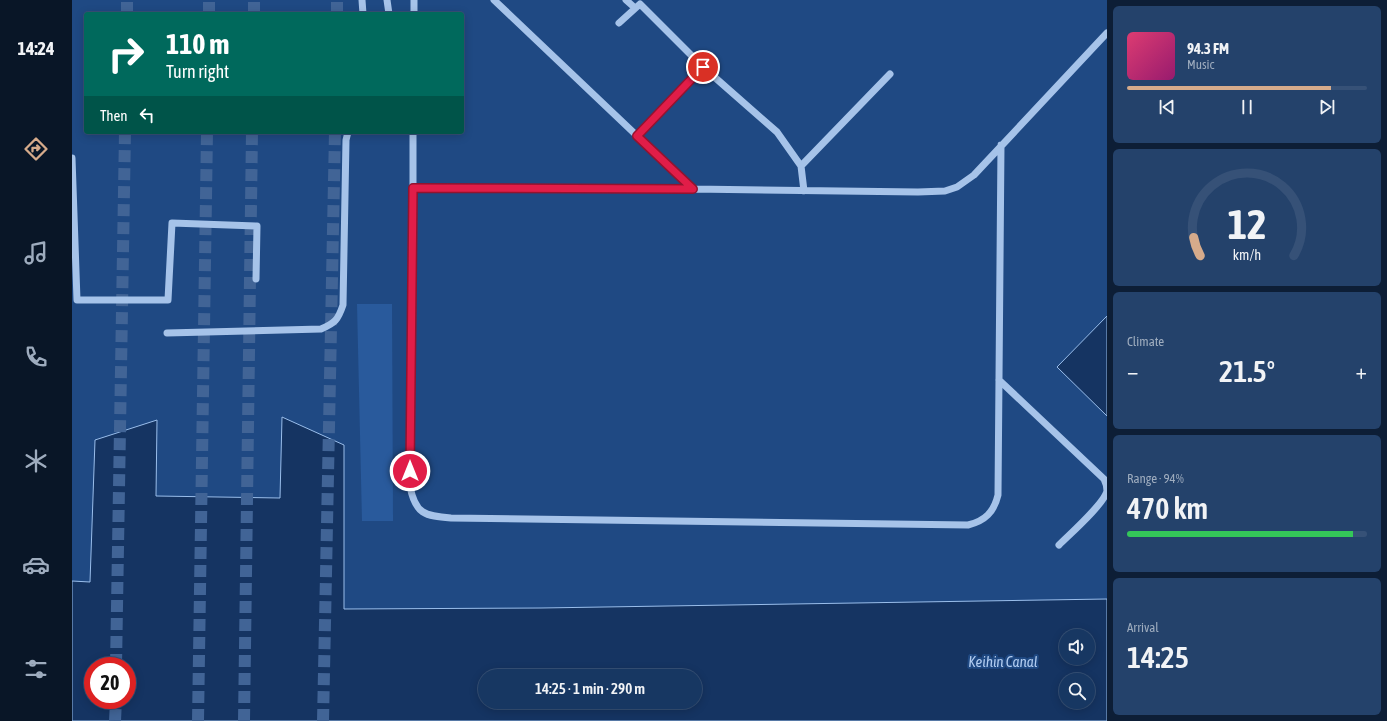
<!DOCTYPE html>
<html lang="en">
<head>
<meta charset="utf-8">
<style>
  :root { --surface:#173762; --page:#24426b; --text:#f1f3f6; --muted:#9eacbe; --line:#365177; --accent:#d6ab8b }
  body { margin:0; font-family:"Asap Condensed",sans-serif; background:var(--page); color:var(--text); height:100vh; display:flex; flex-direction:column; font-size:15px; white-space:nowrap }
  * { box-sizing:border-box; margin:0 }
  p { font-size:13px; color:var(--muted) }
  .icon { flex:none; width:22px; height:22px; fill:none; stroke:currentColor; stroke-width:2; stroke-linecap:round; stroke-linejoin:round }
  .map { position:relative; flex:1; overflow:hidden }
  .sheet { display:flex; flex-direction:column; gap:6px; padding:6px; background:#0d1e36; width:280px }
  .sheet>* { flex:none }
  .top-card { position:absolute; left:12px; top:12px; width:380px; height:122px; border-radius:4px; box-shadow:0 2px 10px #0003,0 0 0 1px var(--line); background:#00695c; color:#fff; overflow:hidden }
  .tools { position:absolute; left:987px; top:629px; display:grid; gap:8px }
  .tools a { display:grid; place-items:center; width:36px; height:36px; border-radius:50%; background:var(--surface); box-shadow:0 2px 10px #0003,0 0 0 1px var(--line); font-size:20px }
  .speed { position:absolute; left:12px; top:657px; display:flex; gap:8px; font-size:20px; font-weight:700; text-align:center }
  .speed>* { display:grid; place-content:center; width:52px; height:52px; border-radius:50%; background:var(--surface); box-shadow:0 2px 10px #0003,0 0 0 1px var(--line); line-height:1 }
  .speed .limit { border:6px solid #d22; background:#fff; color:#111 }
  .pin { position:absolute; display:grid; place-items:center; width:34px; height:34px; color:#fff; margin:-17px; border:2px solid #fff; border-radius:50%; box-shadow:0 1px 4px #0007 }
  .me { position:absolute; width:44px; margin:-22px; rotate:0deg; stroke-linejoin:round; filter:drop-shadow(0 0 3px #0008) }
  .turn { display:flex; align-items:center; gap:14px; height:84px; padding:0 16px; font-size:18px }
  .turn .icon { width:52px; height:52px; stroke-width:2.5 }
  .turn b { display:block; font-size:28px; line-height:34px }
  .then { display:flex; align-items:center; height:38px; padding:0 16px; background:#0003; gap:8px; font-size:15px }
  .big { font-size:30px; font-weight:600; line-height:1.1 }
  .sheet .card { flex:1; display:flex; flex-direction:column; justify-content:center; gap:6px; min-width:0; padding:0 14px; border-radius:6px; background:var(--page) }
  .sheet .dial { align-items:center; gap:0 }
  .dial svg { height:104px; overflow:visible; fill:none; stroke:var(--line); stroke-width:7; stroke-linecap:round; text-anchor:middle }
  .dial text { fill:var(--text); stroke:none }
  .song { display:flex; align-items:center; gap:12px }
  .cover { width:48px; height:48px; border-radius:6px; background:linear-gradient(135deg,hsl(340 70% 55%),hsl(320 70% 35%)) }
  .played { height:4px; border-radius:2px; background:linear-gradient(90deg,var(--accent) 85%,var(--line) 85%) }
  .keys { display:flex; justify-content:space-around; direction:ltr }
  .heat { display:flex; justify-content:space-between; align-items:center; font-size:22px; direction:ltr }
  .charge { height:6px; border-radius:3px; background:linear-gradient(90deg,#34c759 94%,var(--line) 0) }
  .trip { position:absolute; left:406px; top:669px; width:224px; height:40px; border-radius:20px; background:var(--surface); box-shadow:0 2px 10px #0003,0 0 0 1px var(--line); font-weight:600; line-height:40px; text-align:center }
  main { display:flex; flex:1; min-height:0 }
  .menu { display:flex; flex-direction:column; width:72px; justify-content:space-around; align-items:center; background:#091627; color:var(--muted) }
  .menu .icon { width:28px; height:28px }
  .menu .current { color:var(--accent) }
  .menu b { font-size:18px; color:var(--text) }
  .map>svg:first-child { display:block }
  .green { fill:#295a9c }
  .water { fill:#153462; stroke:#9abeeb; fill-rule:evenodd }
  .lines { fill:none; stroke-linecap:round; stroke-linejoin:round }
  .highway-tunnel { stroke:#416496; stroke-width:12; stroke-dasharray:12 6; stroke-linecap:butt }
  .minor { stroke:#a6c3e9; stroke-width:7 }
  .route-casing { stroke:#92132f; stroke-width:10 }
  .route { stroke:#e11d48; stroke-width:7 }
  .labels { text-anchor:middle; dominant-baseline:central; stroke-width:4; stroke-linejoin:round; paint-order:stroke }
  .water-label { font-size:15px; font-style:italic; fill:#b2cdf1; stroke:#1f4983 }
</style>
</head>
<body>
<main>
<nav class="menu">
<b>14:24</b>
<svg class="icon current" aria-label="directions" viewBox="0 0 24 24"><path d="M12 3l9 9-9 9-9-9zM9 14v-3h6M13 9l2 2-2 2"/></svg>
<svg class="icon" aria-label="music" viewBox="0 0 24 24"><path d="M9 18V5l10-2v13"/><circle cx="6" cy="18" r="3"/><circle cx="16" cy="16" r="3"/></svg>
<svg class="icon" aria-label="phone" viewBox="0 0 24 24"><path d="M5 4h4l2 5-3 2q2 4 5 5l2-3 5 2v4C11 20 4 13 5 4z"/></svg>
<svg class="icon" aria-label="climate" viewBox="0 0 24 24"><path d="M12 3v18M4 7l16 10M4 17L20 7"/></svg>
<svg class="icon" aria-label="car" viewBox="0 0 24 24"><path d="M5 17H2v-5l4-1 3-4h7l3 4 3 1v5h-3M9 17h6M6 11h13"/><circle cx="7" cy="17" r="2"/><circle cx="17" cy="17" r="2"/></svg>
<svg class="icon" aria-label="filters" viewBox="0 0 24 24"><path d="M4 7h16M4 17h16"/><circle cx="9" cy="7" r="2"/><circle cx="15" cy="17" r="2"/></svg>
</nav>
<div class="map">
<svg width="1035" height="721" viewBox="0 0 1035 721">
  <rect width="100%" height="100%" fill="#1f4983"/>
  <path class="green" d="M285,304H320L321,521H290Z"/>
  <path class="water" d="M1035,316V416L985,367Z
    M210,417L272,445V609L469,608L1035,599V721H0V581L18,582L23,440L85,420L84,496L208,498ZM994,636H1016V658H994ZM21,666H55V700H21ZM413,676H623V702H413ZM994,680H1016V702H994Z"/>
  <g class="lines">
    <path class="highway-tunnel" d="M55,14V0
      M137,14V0
      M182,14V0
      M265,14V0
      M44,666L53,132
      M43,721L44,700
      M126,721L135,132
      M172,721L180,132
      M251,721L263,132"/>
    <path class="minor" d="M290,0L291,14
      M315,0L317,14
      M422,0L621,189
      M554,0L563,8
      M342,14V0
      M547,23L568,4L631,67L705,132L729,166L732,191
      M565,136L631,67
      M929,145L926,495C922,512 913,521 896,525L379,518C353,516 343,514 338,486L341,188L621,189L846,192L873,191L885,187L902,175L1035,33
      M0,158L5,300H96L100,223L185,226L184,279
      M729,166L818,74
      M341,188V132
      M95,333L249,329C263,323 266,320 271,305L274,140L276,132
      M927,380L1032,479C1034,483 1035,486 1035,491C1032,504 998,534 987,545"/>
  </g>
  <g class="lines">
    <defs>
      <path id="route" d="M338,471L341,188L621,189L565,136L631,67"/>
    </defs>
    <use href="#route" class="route-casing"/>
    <use href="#route" class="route"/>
  </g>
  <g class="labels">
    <g class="water-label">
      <text x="931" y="661">Keihin Canal</text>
    </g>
  </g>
</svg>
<div class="tools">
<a><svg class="icon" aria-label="sound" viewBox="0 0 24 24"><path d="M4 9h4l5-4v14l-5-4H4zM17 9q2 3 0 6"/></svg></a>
<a><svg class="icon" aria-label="search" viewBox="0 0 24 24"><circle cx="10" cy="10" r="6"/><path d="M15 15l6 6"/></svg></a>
</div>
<div class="speed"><div class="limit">20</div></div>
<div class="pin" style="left:631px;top:67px;background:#d93025"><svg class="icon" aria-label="arrive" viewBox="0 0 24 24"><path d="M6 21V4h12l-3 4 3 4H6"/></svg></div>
<svg class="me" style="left:338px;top:471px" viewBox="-20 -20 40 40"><circle r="17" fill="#e11d48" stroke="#fff" stroke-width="3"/><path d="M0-11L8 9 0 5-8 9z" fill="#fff"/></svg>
<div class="trip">14:25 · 1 min · 290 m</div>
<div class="top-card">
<div class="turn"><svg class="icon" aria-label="right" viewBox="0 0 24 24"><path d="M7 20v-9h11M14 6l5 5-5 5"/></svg><div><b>110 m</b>Turn right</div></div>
<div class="then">Then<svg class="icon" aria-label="left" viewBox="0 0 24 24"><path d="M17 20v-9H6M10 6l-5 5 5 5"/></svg></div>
</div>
</div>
<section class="sheet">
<div class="card">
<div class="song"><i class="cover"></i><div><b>94.3 FM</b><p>Music</p></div></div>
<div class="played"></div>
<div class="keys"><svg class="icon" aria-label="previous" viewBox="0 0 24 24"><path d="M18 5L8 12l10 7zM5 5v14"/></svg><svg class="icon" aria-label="pause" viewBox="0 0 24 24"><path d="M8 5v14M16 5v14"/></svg><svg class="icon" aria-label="next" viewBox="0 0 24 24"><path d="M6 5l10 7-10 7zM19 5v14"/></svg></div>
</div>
<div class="card dial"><svg viewBox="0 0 100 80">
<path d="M14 69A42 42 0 1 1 86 69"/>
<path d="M14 69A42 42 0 0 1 9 55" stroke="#d6ab8b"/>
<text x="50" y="56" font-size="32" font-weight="700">12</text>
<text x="50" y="72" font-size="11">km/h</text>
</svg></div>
<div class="card"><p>Climate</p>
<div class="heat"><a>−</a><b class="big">21.5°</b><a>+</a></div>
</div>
<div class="card"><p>Range · 94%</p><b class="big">470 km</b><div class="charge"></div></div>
<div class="card"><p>Arrival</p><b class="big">14:25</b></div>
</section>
</main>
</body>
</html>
